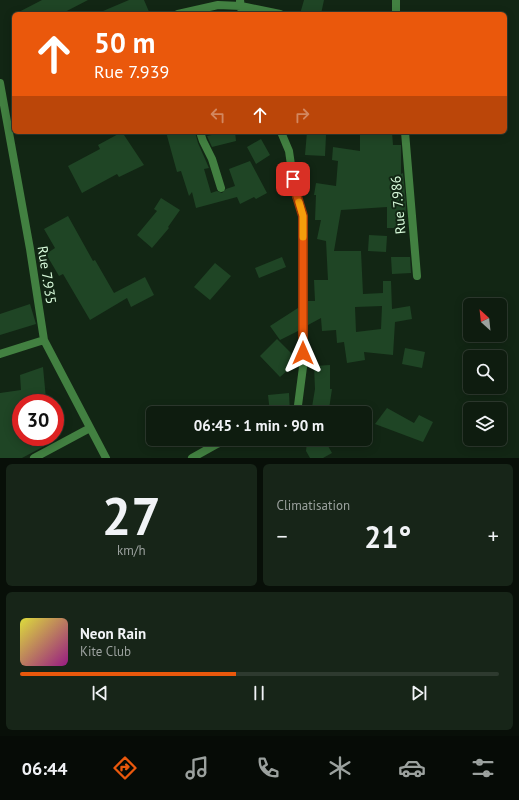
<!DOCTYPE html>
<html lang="fr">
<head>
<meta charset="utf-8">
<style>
  :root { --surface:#0e1c0f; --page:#172518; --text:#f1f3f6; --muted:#9ba19e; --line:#2e3a2f; --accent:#ea580c }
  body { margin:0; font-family:"PT Sans",sans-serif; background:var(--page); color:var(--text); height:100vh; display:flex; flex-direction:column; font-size:15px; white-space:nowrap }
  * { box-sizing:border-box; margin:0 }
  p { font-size:13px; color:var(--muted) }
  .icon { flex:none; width:22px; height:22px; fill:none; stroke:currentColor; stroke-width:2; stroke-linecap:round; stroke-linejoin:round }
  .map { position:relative; height:458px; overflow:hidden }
  .panel { display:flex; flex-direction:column; gap:6px; padding:6px; background:#080f08; flex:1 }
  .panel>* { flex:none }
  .banner { position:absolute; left:12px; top:12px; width:495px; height:122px; border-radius:6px; box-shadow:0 2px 10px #0003,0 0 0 1px var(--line); background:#ea580c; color:#fff; overflow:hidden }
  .needle { width:26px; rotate:333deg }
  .buttons { position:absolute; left:463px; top:298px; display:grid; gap:8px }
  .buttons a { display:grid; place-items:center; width:44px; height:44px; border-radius:6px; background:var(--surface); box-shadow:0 2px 10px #0003,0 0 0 1px var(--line); font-size:20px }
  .speed { position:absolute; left:12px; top:394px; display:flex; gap:8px; font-size:20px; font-weight:700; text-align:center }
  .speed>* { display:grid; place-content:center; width:52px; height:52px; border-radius:50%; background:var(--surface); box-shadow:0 2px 10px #0003,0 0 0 1px var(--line); line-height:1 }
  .speed .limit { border:6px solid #d22; background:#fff; color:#111 }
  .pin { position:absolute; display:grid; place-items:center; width:34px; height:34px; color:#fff; margin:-17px; border-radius:8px; box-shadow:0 2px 6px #0006 }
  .me { position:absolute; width:44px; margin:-22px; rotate:0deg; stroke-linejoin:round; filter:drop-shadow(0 0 3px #0008) }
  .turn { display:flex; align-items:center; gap:14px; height:84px; padding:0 16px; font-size:18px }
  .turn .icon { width:52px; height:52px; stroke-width:2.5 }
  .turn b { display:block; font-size:28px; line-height:34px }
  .lanes { display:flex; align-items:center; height:38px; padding:0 16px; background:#0003; justify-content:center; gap:20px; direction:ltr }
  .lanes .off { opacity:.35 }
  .big { font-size:30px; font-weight:600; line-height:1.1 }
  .panel .tile { flex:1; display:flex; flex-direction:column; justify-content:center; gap:6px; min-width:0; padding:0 14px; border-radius:6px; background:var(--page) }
  .panel .dial { align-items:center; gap:0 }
  .dial b { font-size:52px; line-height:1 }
  .song { display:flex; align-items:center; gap:12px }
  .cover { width:48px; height:48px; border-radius:6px; background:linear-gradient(135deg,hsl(60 70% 55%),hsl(310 70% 35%)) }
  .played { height:4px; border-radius:2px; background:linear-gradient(90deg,var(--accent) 45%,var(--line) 45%) }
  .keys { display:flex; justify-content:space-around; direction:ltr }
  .heat { display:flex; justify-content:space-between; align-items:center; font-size:22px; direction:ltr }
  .panel .tiles { flex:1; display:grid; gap:6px; grid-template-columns:1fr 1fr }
  .tile:last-child { grid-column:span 2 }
  .trip { position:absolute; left:146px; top:406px; width:226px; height:40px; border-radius:6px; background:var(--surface); box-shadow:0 2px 10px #0003,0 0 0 1px var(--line); font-weight:600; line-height:40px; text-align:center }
  .dock { display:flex; height:64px; justify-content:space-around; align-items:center; background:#060b06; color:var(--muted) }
  .dock .icon { width:28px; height:28px }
  .dock .on { color:var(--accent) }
  .dock b { font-size:18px; color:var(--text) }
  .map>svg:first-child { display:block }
  .building { fill:#1f4525; fill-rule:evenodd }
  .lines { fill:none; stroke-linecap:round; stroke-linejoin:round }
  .minor { stroke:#428041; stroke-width:8 }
  .route-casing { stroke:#983908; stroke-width:10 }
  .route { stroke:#ea580c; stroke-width:7 }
  .slow { stroke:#f59e0b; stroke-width:7 }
  .labels { text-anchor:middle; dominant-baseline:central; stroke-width:4; stroke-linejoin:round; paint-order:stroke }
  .street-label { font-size:14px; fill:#d9fcdc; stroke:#122614 }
</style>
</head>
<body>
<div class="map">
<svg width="519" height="458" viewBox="0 0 519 458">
  <rect width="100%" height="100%" fill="#122614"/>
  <path class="building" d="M42,0H88L61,14H15Z
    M129,0H144L150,14H96Z
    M304,0H324L321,14H300Z
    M122,132L144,165L119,177L117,174L82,193L68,166L100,149L98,145Z
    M166,132H195L198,143L209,168L204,169L211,193L217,191L222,193L226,189L235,186L229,169L250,161L267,193L256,199L254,197L240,204L237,197L196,208L192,192L189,196L181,171L177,172Z
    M225,132H235L236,141L212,147L207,136Z
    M307,132H320V135H326L325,156L305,155Z
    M360,132H392L393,145H401V174L403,173L406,204L405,228H387V207L341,210L334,251H361L363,294L383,293V281H391L392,309L410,306L412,319L395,322L393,355L364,352L365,360L347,363L344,342L337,343L336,330L322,331L321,318L308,325V301H315L314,280H328L326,241L317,239L321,220H315L316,195H314L316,183L336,186L338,161L332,160L333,147L360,151ZM382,306L381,329L356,332L355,307Z
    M261,139L270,155L256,164L247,147Z
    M161,198L180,210L168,227L169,228L152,248L137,235L157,211L154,209Z
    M68,216L93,261L95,260L114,293L145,277L154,295L131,307L127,298L90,320L63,274L59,276L46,254L55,248L44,229Z
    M369,235L387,236L386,252L368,251Z
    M282,257L286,267L259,278L255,268Z
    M391,257H410L411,273L392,274Z
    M215,263L231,276L210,300L194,287Z
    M30,304L36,324L0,335V314Z
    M298,308V331L280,340L270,326Z
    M277,339L298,360V361L280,377L260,356Z
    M405,348L425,352L422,368L402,364Z
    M330,365V389H332L329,409L312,407L315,389L314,366Z
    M43,367L46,399L21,403V437H48L52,442L22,458H0V393L21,390L20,375Z
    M289,393L290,413H270L268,395Z
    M387,408L414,423L419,415L433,422L423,442L375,424Z
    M312,439H324L332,453L323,458H310L306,451L307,442Z"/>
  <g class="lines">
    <path class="minor" d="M240,0L242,14
      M396,0V14
      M178,14L218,5L241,6L280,14
      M0,83L30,249L44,340L106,458
      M200,132L203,141L212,159L221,188
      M281,132L289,151L295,193L303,216V367L297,413
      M405,132L417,276
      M0,354L44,340
      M34,458L90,428
      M192,458L217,444L229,439"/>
  </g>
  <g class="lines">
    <defs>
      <path id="route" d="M293,179L296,193L303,216V353"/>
    </defs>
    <use href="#route" class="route-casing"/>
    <use href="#route" class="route"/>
    <path class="slow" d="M299,202L303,216V237"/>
  </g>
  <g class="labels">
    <g class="street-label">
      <text transform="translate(398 205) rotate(-95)">Rue 7.986</text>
      <text transform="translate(47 275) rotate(81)">Rue 7.935</text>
    </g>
  </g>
</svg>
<div class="buttons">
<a><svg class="needle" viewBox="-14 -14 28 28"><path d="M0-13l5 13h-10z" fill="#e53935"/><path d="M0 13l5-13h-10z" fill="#9ba19e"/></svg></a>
<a><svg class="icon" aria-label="search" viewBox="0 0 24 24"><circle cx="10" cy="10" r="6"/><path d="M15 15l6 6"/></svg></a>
<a><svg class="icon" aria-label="layers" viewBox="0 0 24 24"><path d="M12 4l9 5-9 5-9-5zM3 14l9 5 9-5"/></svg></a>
</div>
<div class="speed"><div class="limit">30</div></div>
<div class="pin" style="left:293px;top:179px;background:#d93025"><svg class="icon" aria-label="arrive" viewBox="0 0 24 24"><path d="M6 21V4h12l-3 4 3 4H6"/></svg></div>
<svg class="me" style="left:303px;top:353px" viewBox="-20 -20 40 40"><path d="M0-17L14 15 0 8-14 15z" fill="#ea580c" stroke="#fff" stroke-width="4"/></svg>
<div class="trip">06:45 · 1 min · 90 m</div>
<div class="banner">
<div class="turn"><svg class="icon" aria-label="ahead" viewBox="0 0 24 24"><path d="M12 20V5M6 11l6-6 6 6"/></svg><div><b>50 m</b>Rue 7.939</div></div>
<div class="lanes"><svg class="icon off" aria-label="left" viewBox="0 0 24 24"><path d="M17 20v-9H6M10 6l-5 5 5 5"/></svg><svg class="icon" aria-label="ahead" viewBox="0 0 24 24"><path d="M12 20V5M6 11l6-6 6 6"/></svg><svg class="icon off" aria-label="right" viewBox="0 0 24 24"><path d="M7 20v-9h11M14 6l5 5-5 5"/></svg></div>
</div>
</div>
<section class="panel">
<div class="tiles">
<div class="tile dial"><b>27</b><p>km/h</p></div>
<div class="tile"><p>Climatisation</p>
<div class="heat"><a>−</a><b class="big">21°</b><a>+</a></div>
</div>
<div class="tile">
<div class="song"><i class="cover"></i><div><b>Neon Rain</b><p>Kite Club</p></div></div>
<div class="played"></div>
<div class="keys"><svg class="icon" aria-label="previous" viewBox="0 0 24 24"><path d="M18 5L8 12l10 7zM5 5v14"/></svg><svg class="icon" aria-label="pause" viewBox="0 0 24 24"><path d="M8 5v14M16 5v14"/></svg><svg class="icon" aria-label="next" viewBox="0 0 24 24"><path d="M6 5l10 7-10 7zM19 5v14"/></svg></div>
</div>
</div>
</section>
<nav class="dock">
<b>06:44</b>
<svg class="icon on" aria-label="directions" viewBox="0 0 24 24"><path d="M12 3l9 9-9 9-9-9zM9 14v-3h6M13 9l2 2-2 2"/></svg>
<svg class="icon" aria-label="music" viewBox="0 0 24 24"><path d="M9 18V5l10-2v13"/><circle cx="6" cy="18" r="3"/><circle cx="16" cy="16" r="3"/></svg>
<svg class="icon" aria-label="phone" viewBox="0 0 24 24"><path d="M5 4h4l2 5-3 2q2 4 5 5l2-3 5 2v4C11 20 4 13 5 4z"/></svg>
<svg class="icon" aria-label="climate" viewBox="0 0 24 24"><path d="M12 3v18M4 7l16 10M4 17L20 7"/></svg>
<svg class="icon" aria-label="car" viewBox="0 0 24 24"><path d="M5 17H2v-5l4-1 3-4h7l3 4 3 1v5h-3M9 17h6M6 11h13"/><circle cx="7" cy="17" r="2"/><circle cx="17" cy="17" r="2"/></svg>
<svg class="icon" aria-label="filters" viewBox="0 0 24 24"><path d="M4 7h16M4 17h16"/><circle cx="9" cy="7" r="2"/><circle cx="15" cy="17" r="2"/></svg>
</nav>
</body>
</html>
